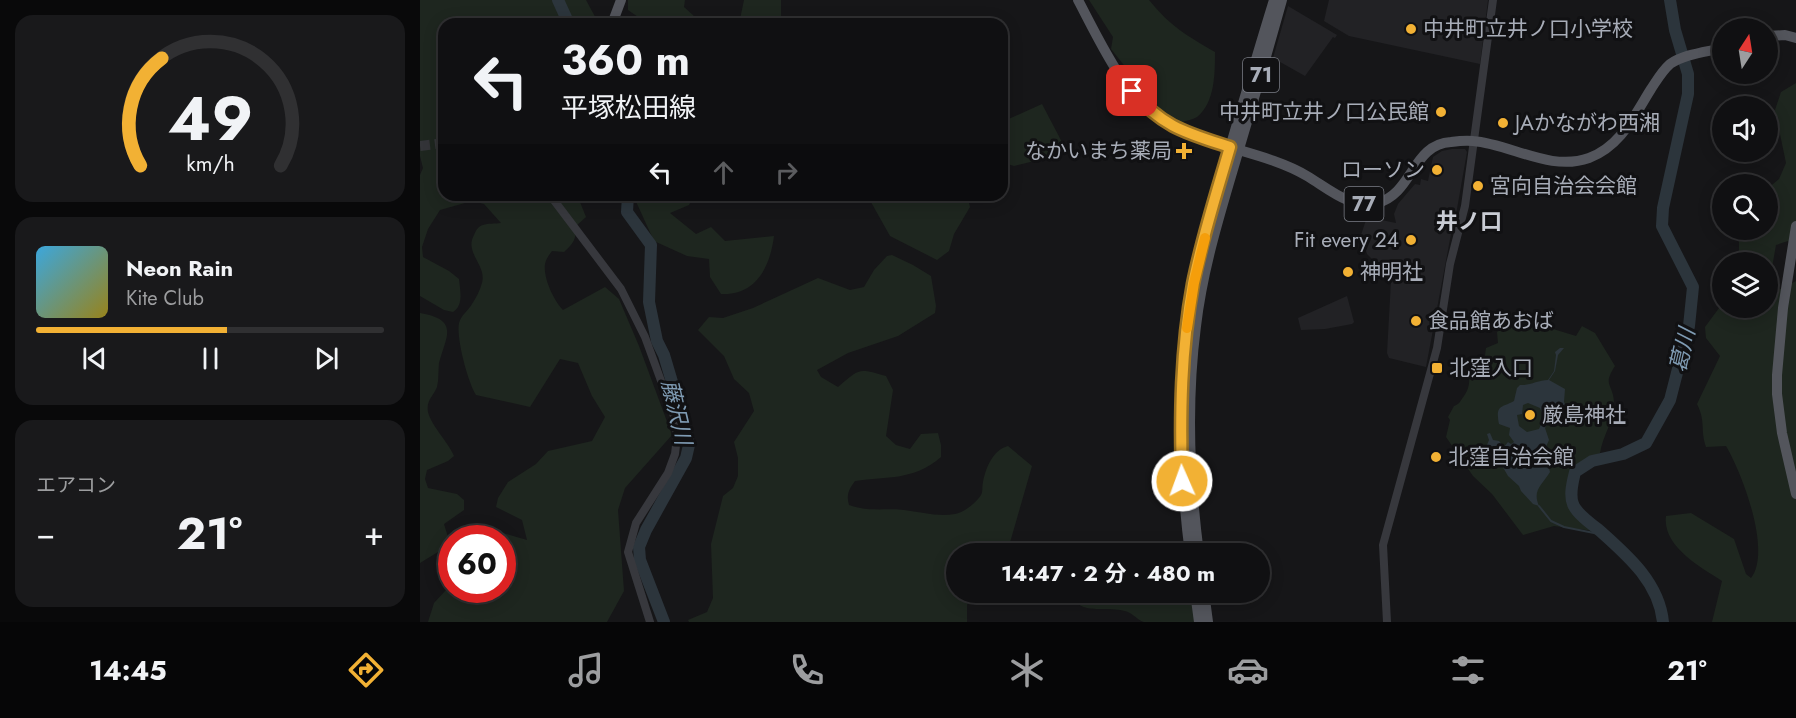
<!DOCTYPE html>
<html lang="ja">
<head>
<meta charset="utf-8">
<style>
  :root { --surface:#101012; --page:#19191b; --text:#f1f3f6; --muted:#9c9d9f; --line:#303032; --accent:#f2b134 }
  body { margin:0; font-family:Jost,"Noto Sans JP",sans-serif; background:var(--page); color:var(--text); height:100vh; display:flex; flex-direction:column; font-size:22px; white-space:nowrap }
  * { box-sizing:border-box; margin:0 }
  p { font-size:20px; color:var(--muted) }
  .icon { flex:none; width:33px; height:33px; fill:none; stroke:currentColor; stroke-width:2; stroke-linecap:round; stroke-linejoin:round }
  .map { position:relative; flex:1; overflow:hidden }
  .side { display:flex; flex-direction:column; gap:15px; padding:15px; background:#09090a; width:420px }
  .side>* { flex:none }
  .hud { position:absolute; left:18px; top:18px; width:570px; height:183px; border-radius:18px; box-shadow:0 3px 15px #0003,0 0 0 2px var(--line); background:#101012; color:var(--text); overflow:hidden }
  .needle { width:39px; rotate:12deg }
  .controls { position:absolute; left:1292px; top:18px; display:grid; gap:12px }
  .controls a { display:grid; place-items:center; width:66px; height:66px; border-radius:50%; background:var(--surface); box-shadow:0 3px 15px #0003,0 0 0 2px var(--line); font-size:30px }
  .speed { position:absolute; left:18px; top:525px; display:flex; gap:12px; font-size:30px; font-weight:700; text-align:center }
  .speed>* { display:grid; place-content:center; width:78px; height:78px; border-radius:50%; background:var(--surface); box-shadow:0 3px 15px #0003,0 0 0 2px var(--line); line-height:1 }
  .speed .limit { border:9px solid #d22; background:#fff; color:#111 }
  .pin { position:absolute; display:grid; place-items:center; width:51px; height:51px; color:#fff; margin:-26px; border-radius:12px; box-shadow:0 3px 9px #0006 }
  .me { position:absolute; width:66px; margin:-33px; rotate:358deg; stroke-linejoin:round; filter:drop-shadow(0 0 4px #0008) }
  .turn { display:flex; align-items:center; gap:21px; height:126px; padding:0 24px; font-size:27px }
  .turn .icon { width:78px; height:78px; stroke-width:2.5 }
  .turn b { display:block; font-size:42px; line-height:51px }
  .lanes { display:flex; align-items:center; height:57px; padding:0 24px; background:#0003; justify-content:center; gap:30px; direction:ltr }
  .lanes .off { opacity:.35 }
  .big { font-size:45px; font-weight:700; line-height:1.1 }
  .side .card { flex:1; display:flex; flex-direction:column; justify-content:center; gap:9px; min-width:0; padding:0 21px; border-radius:18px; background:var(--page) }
  .side .dial { align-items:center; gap:0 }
  .dial svg { height:156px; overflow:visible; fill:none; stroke:var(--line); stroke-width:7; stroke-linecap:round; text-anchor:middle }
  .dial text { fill:var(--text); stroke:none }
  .song { display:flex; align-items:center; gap:18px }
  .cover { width:72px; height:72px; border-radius:9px; background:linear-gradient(135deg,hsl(200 70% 55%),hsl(50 70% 35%)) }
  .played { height:6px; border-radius:3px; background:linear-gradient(90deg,var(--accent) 55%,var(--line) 55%) }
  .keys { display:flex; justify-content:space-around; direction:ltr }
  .heat { display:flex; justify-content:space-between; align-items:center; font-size:33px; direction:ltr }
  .trip { position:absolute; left:526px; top:543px; width:324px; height:60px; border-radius:30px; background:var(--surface); box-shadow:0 3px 15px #0003,0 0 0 2px var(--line); font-weight:700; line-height:60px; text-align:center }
  .menu { display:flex; height:96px; justify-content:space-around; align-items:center; background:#060607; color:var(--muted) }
  .menu .icon { width:42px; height:42px }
  .menu .current { color:var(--accent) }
  .menu b { font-size:27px; color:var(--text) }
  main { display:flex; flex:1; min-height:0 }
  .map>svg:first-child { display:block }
  .built { fill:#222225 }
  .green { fill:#1e261f }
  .water { fill:#2c353c; fill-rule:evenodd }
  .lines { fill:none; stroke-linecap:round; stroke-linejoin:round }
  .stream { stroke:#2c353c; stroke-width:2 }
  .river { stroke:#2c353c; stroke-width:12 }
  .major-tunnel { stroke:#333438; stroke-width:10; stroke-dasharray:10 5; stroke-linecap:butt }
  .minor { stroke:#37383d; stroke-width:8 }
  .major { stroke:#53555c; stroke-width:10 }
  .route-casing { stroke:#9d7322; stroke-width:15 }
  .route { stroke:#f2b134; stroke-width:10 }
  .slow { stroke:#f59e0b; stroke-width:10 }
  .poi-dot { fill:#f2b134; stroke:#111113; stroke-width:2 }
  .labels { text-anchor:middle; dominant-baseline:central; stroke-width:6; stroke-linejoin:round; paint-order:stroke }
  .shield { fill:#111113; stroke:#7b7e86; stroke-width:1.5 }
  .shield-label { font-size:20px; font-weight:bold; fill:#a8adb8 }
  .poi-label { font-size:21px; fill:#a8adb8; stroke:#111113; text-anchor:start }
  .neighbourhood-label { font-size:22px; font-weight:bold; fill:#c9ccd4; stroke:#111113 }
  .water-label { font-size:22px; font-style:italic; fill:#7f9bb3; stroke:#111113 }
</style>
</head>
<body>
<main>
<section class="side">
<div class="card dial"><svg viewBox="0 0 100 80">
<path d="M14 69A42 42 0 1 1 86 69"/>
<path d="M14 69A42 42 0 0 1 25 14" stroke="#f2b134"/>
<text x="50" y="56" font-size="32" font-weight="700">49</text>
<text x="50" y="72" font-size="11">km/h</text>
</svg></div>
<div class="card">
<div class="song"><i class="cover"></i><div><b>Neon Rain</b><p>Kite Club</p></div></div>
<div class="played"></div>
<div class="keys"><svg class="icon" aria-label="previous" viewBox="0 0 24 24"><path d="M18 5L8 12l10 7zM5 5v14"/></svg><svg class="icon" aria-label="pause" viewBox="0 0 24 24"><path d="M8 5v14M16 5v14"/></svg><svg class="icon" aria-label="next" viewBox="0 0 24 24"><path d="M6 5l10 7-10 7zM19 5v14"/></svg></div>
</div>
<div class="card"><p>エアコン</p>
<div class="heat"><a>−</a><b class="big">21°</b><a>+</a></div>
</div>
</section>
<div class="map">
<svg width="1376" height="622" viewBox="0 0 1376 622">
  <rect width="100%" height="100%" fill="#161618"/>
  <path class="built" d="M909,0H1068L1060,64L929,36L904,21Z
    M868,6L917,35L915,38L913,37L885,76L853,58Z
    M1032,149H1045L1047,152L1034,226L1036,227L1034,234H1031L1006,367L969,358L967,353L971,281L967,274L947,254L941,235L947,217L976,223L974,214L978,204L995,184L1000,185L1001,179L1008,181L1013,157L1022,151Z
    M927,296L934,322L932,324L905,329L881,330L878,318Z"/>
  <path class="green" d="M0,0H166L179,24H24V195H145L160,202L166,217L155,227C157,239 153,244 144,252L132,251C129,255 126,259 125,264C123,278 134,301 143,310L185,287L199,299L219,346L252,435L205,488L198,510L204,591L187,622H8L14,603L26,590L31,571L32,590H82V538H74L83,533L107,540L102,520L76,507L78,498L88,482L116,464L128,451L172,441L185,417L172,396L158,363L140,359L110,407L56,395C48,382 36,338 39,323C41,315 48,311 52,304C56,298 60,290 62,283C67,265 44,253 54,235C56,231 57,227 63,225C68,223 75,224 81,223L64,204L52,201L20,210L8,229L2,247L3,257L29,271L39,279C40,290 44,305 33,312L24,310L0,296V175L3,168L0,156Z
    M208,0H265L264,7L274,16L319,24L324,0H361V24H228L208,10Z
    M669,0H729C751,27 766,35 795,52C795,73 795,103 777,117C772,120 764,121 758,123L739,109L691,49L693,37Z
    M1376,83V252L1368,241L1356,245L1350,279H1347V262H1319V230H1347V189L1359,179L1366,163L1355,110L1361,92Z
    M622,104L644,146L643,154L594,166L584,163L582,159V122Z
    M213,195H274L269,205L250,213L276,234L291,227L305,241L354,236C350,267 336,296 301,294L290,277L289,259L267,256L234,241Z
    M447,195H547L550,207L534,234L529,251L517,260L470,236Z
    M472,255L493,265L511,276L516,306L515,313L478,336L428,353L397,370L401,377L418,387C440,368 438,368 466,376L473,390L466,436L476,445L490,449L501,434L518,433L521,445V457C493,481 468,476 435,481C429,489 426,495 429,505C447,512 464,508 484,510C501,512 518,517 535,514C543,513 556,503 561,495C563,492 562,486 563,482C566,467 573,450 588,446L612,466L587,553L537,554V592L553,593L547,605V622H269L268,620L287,612L293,598L291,544L303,496L313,488L318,476V458L314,442L334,411L329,393L314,379L304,356L278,330L289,317L303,318L333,308L398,278L430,290L444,287L454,270L467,256Z
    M1376,281V622H1292L1302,581C1280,567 1242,546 1246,516L1271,513L1314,539L1326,574L1331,578C1352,551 1322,473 1306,446L1286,447C1280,429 1286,422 1277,404L1300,356L1286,338L1285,327L1302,304V308H1347V287L1361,289Z
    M0,313C40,320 26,336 19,363C18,371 19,379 17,387C13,397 6,400 8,412C11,425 28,442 34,456L28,461L7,470L5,479L8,488L37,494L44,500V510L24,524L28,537L18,552L0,563Z
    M1111,318L1120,325L1156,336L1162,326L1175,333L1195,366C1182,386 1193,383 1194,402C1194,421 1183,435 1180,453C1158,463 1138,481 1151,508C1155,517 1166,525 1174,531L1134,526L1103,535L1072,494L1053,476L1026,437L1030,420L1028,417L1034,406C1040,404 1040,401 1044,396C1056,380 1040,370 1064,362L1066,348L1078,343L1077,332L1081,329L1090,328Z
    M692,542L701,546L710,553H655L671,547Z
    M646,593H749L772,599L785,622C774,622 732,622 724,622C715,619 714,612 700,610C676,606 665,616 646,593Z"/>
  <path class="water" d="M1140,348H1144L1138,355L1135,371L1129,380L1145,389L1144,402L1149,412L1137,411L1133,414L1125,428L1129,440L1121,458L1128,465L1130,472C1122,485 1112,490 1119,506L1113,504L1101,491L1099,486L1088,476L1081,464L1070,460L1069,457L1078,449L1067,445L1069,440L1067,434L1070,433L1073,440L1079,441L1084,447L1088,442L1091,444L1094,442L1089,435L1090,428L1079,424C1075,404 1082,408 1094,401L1097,388L1100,385C1109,386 1118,380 1128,380L1134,371L1136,355L1135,352ZM1108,403L1120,408L1124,418L1119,429L1107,432L1099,426L1097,415L1102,414L1103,405Z"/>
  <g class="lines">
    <path class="stream" d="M1119,506L1131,521L1144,527L1184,535"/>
    <path class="river" d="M138,0L149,24
      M208,195L207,212L231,245L229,302L237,341L244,355L266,429L269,445L266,458L226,530L219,547L220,560L244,622
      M1243,622C1239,582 1207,555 1179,530C1171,524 1156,513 1153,504C1149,494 1153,481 1155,472L1172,461L1203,454L1226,443L1250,400L1269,326L1273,287L1242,226L1243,208L1268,94V74L1255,30L1250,0"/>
    <path class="major-tunnel" d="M0,146L24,143"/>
    <path class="minor" d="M130,195L201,289L225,337L255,419L257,437L255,454L248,473L216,523L208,552L230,622
      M967,622L963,545L1017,348L1030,264L1045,206L1073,0"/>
    <path class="major" d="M658,0C677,36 701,88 733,114C773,146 842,149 887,176C909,189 930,209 957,203C993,194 992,144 1031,142C1038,141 1046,140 1053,141C1091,144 1130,172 1169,158C1201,146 1214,116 1231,89C1237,80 1242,71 1250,64C1264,54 1286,52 1302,48
      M192,24L201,0
      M1347,36L1365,35L1376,38
      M1376,226L1363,308L1357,375V394L1362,433L1376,494
      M770,554C760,477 758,403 767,326C773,275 788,225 802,175C819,117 836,58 854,0
      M779,554C769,477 766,403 776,326C783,266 802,207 819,149C834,99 848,50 862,0
      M775,592L779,622
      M784,592L788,622"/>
  </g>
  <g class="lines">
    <defs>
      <path id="route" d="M712,91C742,127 767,133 810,147C797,192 782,238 773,284C761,349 760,415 762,481"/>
    </defs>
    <use href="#route" class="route-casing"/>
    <use href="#route" class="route"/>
    <path class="slow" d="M767,328L774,283L785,238"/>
  </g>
  <g class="poi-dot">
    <circle cx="991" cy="29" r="6"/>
    <circle cx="1021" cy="112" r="6"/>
    <circle cx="1083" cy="123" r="6"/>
    <path d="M761 142h6v6h6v6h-6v6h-6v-6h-6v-6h6z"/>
    <circle cx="1017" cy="170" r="6"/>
    <circle cx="1058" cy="186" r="6"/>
    <circle cx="991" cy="240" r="6"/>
    <circle cx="928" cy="272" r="6"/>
    <circle cx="996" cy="321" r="6"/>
    <rect x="1011" y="362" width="12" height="12" rx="3"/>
    <circle cx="1110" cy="415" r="6"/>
    <circle cx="1016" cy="457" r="6"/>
  </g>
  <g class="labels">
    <g class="shield">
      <rect x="823" y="58" width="36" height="34" rx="4.5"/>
      <rect x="924.5" y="187" width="39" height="34" rx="4.5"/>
    </g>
    <g class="shield-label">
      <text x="841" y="75">71</text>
      <text x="944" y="204">77</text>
    </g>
    <g class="poi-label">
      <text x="1003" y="29">中井町立井ノ口小学校</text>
      <text x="1009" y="112" text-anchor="end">中井町立井ノ口公民館</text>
      <text x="1095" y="123">JAかながわ西湘</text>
      <text x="752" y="151" text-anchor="end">なかいまち薬局</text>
      <text x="1005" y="170" text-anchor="end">ローソン</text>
      <text x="1070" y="186">宮向自治会会館</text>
      <text x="979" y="240" text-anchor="end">Fit every 24</text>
      <text x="940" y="272">神明社</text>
      <text x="1008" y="321">食品館あおば</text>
      <text x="1029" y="368">北窪入口</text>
      <text x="1122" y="415">厳島神社</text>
      <text x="1028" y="457">北窪自治会館</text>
    </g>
    <g class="neighbourhood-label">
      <text x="1049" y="221">井ノ口</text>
    </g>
    <g class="water-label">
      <text transform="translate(1262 350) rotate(-77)">葛川</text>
      <text transform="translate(257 412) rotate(77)">藤沢川</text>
    </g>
  </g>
</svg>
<div class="controls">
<a><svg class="needle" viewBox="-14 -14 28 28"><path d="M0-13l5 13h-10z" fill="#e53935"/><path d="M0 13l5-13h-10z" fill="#9c9d9f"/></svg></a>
<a><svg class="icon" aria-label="sound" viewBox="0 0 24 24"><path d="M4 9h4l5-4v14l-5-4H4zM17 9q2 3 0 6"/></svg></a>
<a><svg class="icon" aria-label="search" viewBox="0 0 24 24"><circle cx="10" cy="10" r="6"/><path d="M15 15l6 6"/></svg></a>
<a><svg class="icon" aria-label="layers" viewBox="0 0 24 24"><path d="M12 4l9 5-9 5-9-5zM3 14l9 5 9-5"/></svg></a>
</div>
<div class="speed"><div class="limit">60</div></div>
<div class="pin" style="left:712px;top:91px;background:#d93025"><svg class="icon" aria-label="arrive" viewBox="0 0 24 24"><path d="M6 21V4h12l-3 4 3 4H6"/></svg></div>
<svg class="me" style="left:762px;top:481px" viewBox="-20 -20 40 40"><circle r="17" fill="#f2b134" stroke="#fff" stroke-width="3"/><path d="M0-11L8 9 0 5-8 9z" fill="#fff"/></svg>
<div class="trip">14:47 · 2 分 · 480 m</div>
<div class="hud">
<div class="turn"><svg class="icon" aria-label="left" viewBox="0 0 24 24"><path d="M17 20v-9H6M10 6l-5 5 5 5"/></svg><div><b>360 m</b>平塚松田線</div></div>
<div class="lanes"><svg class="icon" aria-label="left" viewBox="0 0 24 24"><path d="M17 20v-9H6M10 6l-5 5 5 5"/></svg><svg class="icon off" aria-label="ahead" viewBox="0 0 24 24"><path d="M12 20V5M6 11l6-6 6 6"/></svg><svg class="icon off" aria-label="right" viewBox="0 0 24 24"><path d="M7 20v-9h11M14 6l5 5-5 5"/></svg></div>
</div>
</div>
</main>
<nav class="menu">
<b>14:45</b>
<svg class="icon current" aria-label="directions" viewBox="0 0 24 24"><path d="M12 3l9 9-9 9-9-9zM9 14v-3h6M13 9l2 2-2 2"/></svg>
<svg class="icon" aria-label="music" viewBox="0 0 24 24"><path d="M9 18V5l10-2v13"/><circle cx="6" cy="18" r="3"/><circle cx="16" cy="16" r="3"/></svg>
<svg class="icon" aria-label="phone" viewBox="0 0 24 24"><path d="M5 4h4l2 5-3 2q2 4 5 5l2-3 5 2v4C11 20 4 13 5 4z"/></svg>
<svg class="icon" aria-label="climate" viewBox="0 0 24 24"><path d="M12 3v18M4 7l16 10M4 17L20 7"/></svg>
<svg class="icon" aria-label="car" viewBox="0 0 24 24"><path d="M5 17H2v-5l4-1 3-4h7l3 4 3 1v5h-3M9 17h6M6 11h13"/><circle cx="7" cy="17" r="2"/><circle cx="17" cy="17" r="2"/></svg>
<svg class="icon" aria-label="filters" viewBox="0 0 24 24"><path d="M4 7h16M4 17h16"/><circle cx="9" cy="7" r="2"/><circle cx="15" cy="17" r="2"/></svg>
<b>21°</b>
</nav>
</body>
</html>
